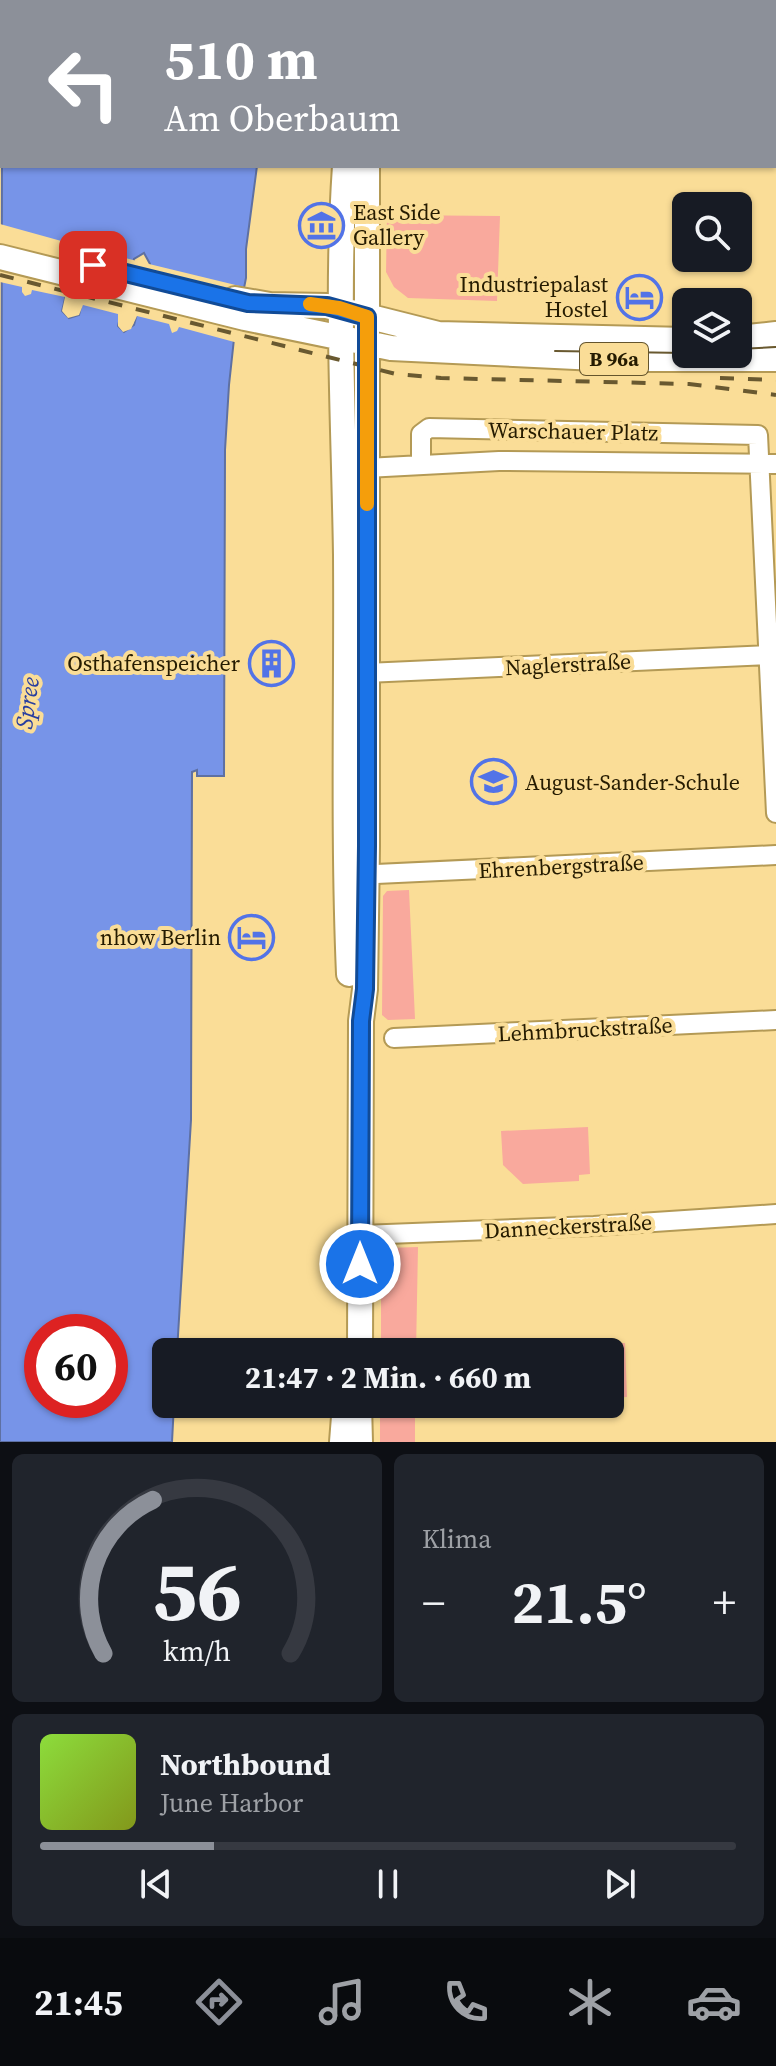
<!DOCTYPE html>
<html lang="de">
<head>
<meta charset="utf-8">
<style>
  :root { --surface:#171b24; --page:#20242c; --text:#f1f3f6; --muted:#9ea1a6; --line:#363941; --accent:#8c9099 }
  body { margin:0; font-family:"Source Serif 4",serif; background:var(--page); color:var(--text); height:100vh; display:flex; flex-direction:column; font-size:30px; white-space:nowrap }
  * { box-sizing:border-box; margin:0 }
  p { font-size:26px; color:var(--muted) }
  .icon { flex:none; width:44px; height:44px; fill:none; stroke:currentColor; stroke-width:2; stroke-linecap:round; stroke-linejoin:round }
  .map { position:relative; height:1442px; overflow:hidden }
  .panel { display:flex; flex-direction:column; gap:12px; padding:12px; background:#0d0f14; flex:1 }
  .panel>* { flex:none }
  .banner { position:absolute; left:0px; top:0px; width:776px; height:168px; box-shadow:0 2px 6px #0004; background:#8c9099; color:#fff; overflow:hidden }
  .fabs { position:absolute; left:672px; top:192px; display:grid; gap:16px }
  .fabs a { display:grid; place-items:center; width:80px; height:80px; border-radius:12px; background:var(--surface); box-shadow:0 2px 6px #0004; font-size:40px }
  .speed { position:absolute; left:24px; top:1314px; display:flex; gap:16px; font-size:40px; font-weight:700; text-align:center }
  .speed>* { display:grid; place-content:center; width:104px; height:104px; border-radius:50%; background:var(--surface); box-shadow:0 2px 6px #0004; line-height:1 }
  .speed .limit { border:12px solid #d22; background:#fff; color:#111 }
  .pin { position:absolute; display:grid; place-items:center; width:68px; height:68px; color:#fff; margin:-34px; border-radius:16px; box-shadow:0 4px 12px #0006 }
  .me { position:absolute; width:88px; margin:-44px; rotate:0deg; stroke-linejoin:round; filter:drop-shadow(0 0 6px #0008) }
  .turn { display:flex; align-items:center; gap:28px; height:168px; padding:0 32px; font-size:36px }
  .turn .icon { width:104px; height:104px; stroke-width:2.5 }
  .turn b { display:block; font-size:56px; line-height:68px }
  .big { font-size:60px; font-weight:700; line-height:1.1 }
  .panel .widget { flex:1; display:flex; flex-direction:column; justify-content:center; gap:12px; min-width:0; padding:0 28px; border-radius:12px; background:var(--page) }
  .panel .dial { align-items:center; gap:0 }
  .dial svg { height:208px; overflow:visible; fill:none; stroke:var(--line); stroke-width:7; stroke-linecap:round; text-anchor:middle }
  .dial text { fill:var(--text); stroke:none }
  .song { display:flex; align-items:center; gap:24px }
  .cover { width:96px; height:96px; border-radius:12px; background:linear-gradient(135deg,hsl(90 70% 55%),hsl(70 70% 35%)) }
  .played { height:8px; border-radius:4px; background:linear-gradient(90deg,var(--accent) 25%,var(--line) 25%) }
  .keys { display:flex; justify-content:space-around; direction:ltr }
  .heat { display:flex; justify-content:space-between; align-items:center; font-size:44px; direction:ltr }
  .panel .tiles { flex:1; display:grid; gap:12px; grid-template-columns:1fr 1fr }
  .widget:last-child { grid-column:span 2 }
  .trip { position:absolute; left:152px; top:1338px; width:472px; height:80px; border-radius:12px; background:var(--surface); box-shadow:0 2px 6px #0004; font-weight:700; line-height:80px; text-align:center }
  .tabs { display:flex; height:128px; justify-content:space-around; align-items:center; background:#090b0e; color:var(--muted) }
  .tabs .icon { width:56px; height:56px }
  .tabs .active { color:var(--accent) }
  .tabs b { font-size:36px; color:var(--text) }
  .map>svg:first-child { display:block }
  .green { fill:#f9a99d }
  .water { fill:#7794e8; stroke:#5e70a2; stroke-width:2; fill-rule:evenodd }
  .pier { fill:#fadd97 }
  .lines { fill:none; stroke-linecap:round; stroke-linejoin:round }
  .minor-casing { stroke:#b49a55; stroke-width:22 }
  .major-casing { stroke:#b49a55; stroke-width:28 }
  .minor { stroke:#fff; stroke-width:18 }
  .major { stroke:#fff; stroke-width:24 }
  .tram { stroke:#695930; stroke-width:2 }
  .rail { stroke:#695930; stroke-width:4; stroke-dasharray:14 14; stroke-linecap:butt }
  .route-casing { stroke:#114b97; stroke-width:20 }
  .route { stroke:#1a73e8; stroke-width:14 }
  .slow { stroke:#f59e0b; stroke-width:14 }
  .labels { text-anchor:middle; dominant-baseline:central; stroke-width:8; stroke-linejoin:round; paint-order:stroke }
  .shield { fill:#fadd97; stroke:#65552d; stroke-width:2 }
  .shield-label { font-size:20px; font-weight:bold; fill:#251b00 }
  .poi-label { font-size:22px; fill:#251b00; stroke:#fadd97; text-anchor:end }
  .street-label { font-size:22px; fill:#251b00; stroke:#fadd97 }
  .water-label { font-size:24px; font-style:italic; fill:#283e9f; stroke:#fadd97 }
</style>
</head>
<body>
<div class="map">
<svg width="776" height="1442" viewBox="0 0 776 1442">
  <rect width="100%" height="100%" fill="#fadd97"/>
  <path class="green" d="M387,215L500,216L497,301L408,298L394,287L386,272Z
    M409,890L415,1019L388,1020L382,1015L383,896L387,891Z
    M588,1127L590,1174L579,1175V1181L523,1184L503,1165L501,1131Z
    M418,1247L416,1352H381V1256L386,1248Z
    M625,1343L627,1397L611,1398L609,1344Z
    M380,1404H415V1442H380Z"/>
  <path class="water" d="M2,132V166H257L246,249V278L234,339L229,385L225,450L224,776H197V770L192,772L191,1120L177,1352H166V1404H174L172,1442H0ZM89,240L95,250L79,315L69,318L62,311L78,246ZM144,253L150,264L134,325L124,332L118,326L134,259ZM42,1332H110V1400H42Z"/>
  <path class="pier" d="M0,224L83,247L88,245L82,249L67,310L70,313L76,312L90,249L137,261L142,259L137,261L123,315L122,324L125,327L131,321L145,263L248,288L238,343L179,327L177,331L172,333L169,324L137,316L131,329L123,332L118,326V314L83,305L79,315L68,318L62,311L65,297L32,290L31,294L25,296L22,292V287L0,282Z"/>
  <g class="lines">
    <defs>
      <path id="minor" d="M7,2L8,0
        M0,31L2,23
        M421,465V434L429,428L758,435L776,813
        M366,468L499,461L776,464
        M366,673L769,655
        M355,875L776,855
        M394,1038L776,1020
        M361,1235L594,1226L776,1214"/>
      <path id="major" d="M359,2V0
        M381,2V0
        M345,166C336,296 344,425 346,555C347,694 343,834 349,974
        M0,257L245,318L391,348L617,359H776
        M235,299L270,305L327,306L438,334L686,340
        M738,338L776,334
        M360,1352L361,1021L365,989L367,846V166
        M359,1404L360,1442
        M342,1442L345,1404"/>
    </defs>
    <use href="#minor" class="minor-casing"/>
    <use href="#major" class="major-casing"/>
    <use href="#minor" class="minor"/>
    <use href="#major" class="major"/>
    <path class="tram" d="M738,349L776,347
      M555,351L686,353"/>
    <path class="rail" d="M0,275L396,374L441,378L689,384L776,395
      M720,378L776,380"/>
  </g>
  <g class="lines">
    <defs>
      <path id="route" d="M93,265L248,303L327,306L367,317V846L365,989L361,1021L360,1264"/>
    </defs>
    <use href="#route" class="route-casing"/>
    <use href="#route" class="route"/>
    <path class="slow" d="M310,304L339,308L367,317V504"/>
  </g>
  <defs>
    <symbol id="museum-ring" viewBox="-11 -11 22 22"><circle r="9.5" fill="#fadd97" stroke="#5273e7" stroke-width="1.5"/><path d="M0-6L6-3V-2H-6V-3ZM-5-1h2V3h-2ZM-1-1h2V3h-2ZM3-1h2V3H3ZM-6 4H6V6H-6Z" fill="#5273e7"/></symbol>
    <symbol id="hotel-ring" viewBox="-11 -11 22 22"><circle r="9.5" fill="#fadd97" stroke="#5273e7" stroke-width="1.5"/><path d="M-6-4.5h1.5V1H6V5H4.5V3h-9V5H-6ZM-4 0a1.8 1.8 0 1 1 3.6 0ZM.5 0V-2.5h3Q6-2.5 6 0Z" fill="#5273e7"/></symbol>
    <symbol id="building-ring" viewBox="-11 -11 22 22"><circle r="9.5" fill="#fadd97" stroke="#5273e7" stroke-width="1.5"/><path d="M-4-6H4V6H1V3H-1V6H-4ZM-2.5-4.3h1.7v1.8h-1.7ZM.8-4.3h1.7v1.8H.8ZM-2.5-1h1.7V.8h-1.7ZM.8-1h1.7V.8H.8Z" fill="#5273e7"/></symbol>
    <symbol id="university-ring" viewBox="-11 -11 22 22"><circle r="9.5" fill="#fadd97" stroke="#5273e7" stroke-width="1.5"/><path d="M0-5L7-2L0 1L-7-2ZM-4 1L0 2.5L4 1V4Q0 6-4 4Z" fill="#5273e7"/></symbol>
  </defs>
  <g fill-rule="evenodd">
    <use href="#museum-ring" x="296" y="200" width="51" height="51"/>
    <use href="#hotel-ring" x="614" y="272" width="51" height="51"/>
    <use href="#building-ring" x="246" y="638" width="51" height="51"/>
    <use href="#university-ring" x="468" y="756" width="51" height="51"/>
    <use href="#hotel-ring" x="226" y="912" width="51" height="51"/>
  </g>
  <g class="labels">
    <rect class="shield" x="580" y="343" width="68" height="32" rx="6"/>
    <g class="shield-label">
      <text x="614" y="359">B 96a</text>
    </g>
    <g class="poi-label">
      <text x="353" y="212" text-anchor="start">East Side<tspan x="353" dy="25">Gallery</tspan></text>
      <text x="608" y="284">Industriepalast<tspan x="608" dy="25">Hostel</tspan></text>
      <text x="240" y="663">Osthafenspeicher</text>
      <text x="525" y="782" text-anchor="start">August-Sander-Schule</text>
      <text x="221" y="937">nhow Berlin</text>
    </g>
    <g class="street-label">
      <text transform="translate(573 431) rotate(1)">Warschauer Platz</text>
      <text transform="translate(568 664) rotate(-3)">Naglerstraße</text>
      <text transform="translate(561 866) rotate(-3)">Ehrenbergstraße</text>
      <text transform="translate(585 1029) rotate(-3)">Lehmbruckstraße</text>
      <text transform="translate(568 1226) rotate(-3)">Danneckerstraße</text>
    </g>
    <g class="water-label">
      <text transform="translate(27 703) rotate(-82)">Spree</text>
    </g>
  </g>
</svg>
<div class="fabs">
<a><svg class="icon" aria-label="search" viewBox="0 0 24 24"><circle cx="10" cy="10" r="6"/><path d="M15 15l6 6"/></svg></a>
<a><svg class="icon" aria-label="layers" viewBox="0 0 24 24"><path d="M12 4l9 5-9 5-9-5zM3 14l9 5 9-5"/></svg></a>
</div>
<div class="speed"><div class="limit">60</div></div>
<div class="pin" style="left:93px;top:265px;background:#d93025"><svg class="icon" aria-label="arrive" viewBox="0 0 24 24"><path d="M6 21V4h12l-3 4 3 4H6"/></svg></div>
<svg class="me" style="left:360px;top:1264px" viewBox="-20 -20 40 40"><circle r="17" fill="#1a73e8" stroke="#fff" stroke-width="3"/><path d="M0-11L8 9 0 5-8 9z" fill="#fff"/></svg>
<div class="trip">21:47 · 2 Min. · 660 m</div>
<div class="banner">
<div class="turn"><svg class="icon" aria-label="left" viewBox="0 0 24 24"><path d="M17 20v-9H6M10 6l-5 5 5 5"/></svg><div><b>510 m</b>Am Oberbaum</div></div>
</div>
</div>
<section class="panel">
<div class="tiles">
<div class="widget dial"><svg viewBox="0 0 100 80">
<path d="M14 69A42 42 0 1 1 86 69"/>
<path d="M14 69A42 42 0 0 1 33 10" stroke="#8c9099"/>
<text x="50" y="56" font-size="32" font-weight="700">56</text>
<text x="50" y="72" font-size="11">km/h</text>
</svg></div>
<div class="widget"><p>Klima</p>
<div class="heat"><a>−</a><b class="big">21.5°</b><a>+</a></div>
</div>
<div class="widget">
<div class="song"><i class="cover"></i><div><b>Northbound</b><p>June Harbor</p></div></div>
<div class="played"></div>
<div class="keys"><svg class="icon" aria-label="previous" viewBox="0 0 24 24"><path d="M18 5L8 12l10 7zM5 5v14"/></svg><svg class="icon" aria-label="pause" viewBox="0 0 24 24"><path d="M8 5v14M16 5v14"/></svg><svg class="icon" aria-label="next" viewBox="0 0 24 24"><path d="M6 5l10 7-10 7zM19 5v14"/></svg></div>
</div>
</div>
</section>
<nav class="tabs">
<b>21:45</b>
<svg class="icon active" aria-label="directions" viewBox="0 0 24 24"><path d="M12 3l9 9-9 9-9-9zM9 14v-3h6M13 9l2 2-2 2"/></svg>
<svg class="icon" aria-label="music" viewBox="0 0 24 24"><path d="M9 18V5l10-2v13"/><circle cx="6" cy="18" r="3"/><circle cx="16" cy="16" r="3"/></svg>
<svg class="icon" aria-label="phone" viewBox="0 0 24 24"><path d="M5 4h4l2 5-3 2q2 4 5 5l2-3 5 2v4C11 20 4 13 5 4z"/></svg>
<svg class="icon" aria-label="climate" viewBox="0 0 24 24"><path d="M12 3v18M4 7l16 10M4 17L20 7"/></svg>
<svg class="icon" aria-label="car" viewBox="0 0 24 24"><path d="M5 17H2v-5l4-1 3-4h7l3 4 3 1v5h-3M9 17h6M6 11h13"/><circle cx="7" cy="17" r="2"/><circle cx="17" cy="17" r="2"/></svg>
</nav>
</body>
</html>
